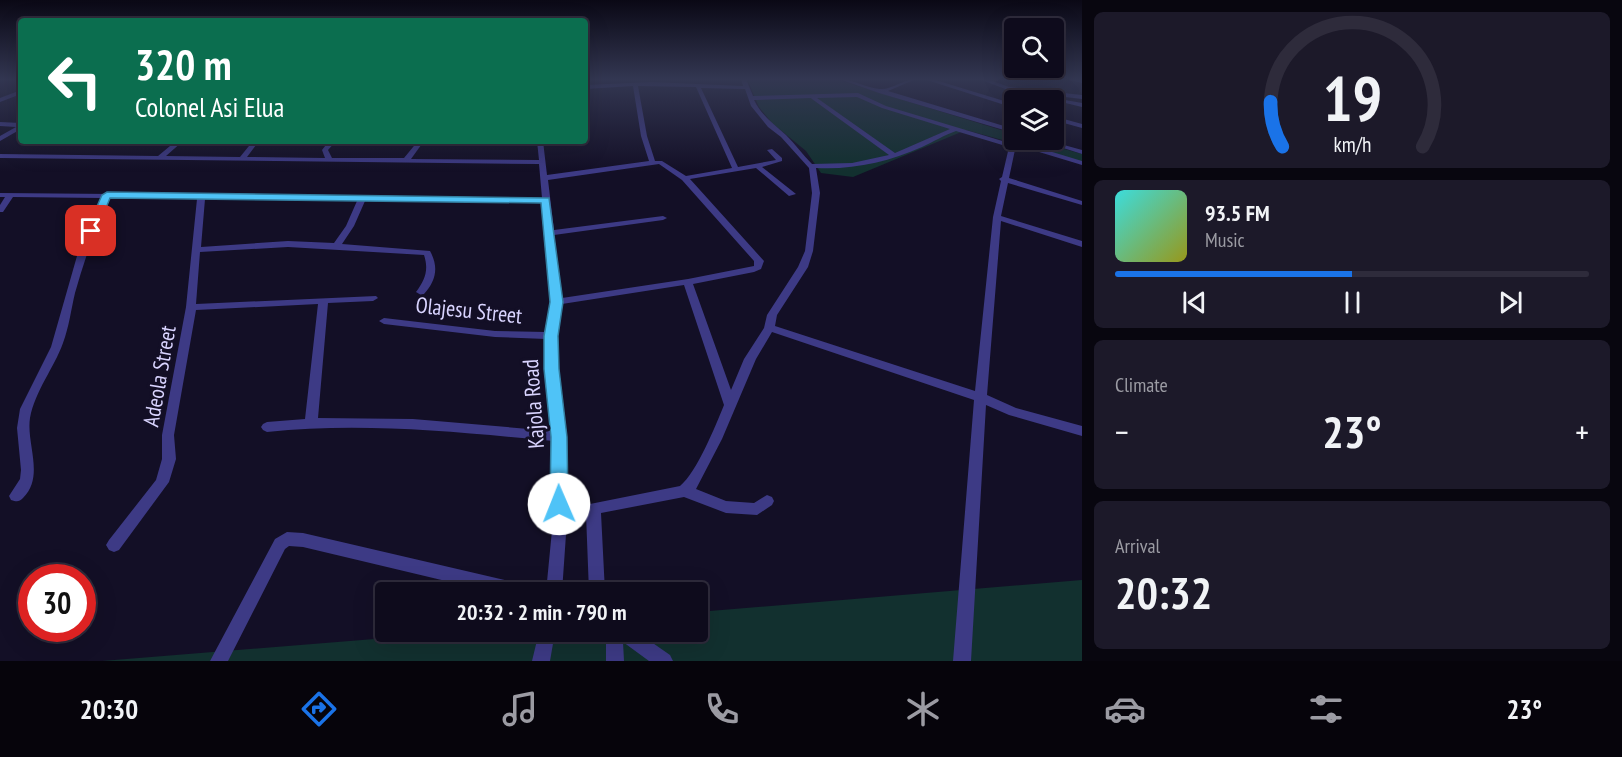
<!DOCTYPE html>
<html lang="en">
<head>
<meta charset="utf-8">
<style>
  :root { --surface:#0e0b1c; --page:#1c1929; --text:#f1f3f6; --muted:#9b9ba3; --line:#2e2b3b; --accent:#1a73e8 }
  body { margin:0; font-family:"PT Sans Narrow",sans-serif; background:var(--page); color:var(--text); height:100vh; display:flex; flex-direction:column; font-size:22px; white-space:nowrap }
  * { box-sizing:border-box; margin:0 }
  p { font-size:20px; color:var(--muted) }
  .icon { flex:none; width:33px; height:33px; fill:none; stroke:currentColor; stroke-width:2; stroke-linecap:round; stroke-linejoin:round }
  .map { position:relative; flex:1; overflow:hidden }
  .details { display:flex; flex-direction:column; gap:12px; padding:12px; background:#08060f; width:540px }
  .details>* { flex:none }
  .top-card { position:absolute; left:18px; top:18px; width:570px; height:126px; border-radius:6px; box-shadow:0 6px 24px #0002,0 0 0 2px var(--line); background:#0b6e4f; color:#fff; overflow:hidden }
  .tools { position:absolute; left:1004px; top:18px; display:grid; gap:12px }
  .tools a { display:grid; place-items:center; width:60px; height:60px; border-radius:6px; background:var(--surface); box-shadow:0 6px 24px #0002,0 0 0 2px var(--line); font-size:30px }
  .speed { position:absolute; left:18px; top:564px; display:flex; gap:12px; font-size:30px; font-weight:700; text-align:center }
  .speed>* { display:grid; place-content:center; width:78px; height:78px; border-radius:50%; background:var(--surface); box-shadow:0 6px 24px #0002,0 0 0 2px var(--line); line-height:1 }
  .speed .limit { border:9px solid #d22; background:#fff; color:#111 }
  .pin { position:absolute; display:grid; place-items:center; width:51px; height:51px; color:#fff; margin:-26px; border-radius:12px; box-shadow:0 3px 9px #0006 }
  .me { position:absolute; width:66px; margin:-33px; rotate:359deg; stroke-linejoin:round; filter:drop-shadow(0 0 4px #0008) }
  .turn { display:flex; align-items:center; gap:21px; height:126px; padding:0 18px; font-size:27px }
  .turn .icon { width:78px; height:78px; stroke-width:2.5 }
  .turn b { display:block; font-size:42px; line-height:51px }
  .big { font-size:45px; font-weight:700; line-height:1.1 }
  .details .widget { flex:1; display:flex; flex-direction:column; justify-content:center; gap:9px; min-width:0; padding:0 21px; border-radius:9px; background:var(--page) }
  .details .dial { align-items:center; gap:0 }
  .dial svg { height:156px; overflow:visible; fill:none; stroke:var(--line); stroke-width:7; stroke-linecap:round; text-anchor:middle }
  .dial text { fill:var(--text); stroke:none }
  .song { display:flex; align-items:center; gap:18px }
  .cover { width:72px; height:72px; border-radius:9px; background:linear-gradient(135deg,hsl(180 70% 55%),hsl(60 70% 35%)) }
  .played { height:6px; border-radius:3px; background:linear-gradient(90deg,var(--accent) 50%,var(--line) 50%) }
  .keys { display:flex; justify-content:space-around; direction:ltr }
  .heat { display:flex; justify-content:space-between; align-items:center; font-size:33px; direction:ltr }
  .trip { position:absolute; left:375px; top:582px; width:333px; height:60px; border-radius:6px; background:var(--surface); box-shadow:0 6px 24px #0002,0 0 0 2px var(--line); font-weight:700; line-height:60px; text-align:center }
  .menu { display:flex; height:96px; justify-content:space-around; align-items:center; background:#06040b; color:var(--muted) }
  .menu .icon { width:42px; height:42px }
  .menu .on { color:var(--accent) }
  .menu b { font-size:27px; color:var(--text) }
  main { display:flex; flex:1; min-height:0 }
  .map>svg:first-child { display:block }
  .green { fill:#12302f }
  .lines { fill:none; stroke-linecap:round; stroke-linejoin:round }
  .minor { fill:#3d3a85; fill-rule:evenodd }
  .route { fill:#4fc3f7; stroke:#337fa1; stroke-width:1.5 }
  .labels { text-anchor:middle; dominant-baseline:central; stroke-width:6; stroke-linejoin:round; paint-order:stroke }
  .street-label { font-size:22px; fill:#d9d4ff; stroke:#130f26 }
</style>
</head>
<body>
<main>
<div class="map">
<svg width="1082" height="661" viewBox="0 0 1082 661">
  <rect width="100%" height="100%" fill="#130f26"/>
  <path class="green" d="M747,79H835L1014,134V140H1033L1082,154V162L966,130L853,177L821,173L806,151L772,123L759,107Z
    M1082,580V661H102L461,632H698V612Z"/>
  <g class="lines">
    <path class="minor" d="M741,79H746L753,96L858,93L886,106L1009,143L1011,137L1014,135V140H1017L1016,141L1082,161V165L1016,145L1009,178L1082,201V205L1008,183L1001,216L1082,241V247L1001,221L987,395L1016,408L1082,426V436L1009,415L986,405L971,661H953L974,400L772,332L756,359L722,439L696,489L726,501L754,503L767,495L772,497L774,501L772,505L757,515L726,513L684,497L601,513L605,592H589L586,514L590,504L680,486C697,472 715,427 724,405L684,285L562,304L556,336L558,369L565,437L567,520L562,592H546L553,520V441C457,432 363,422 267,432L263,430L261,427L263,424L267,422L305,419L318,304L196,310L174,435L176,459L169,482L119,550L114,552L109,550L106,545L109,540L156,480L162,459V435L186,307L197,199L109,198C95,229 84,261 75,293C71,310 69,327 63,343C54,368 35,391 30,418C26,444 45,476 23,498C19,502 17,502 11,500L9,496L20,479L21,470L17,428L20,409L51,347L77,256L102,198L13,197L3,212H0V205L5,197H0V193L542,198L539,164L0,158V154L158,156L176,141H183L166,156L240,157L253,141H259L247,157L325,158L322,150L329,141H336L328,150L332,158H404L418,141H424L411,159L539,160L537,141H543L547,175L649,161L641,136L633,86L585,89V85L652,82L743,86ZM638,86L696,87L732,168L686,176L662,161H655L647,136ZM701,88L745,89L751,106L768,127L781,137L809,168L812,193L805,251L798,267L767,315L764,328L744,359L731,390L693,284L754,272L761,269L764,261L690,179L756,168L789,196L796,194L762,167L782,161V158L772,149L767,150L776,160L738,167ZM857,97L882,108L950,129L895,153L817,98ZM811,98L812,99L889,155L852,163L812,164C803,155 795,144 786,135C774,124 761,115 754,100ZM956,131L1009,147L1002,177L999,179L1001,181L993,217L975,391L775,326L777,315L808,267L813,251L820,193L816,168C853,170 888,162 922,147C933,142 944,135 956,131ZM659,164L682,180L754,261V266L688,279L562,298L554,235L663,220L667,218L663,216L554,230L548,180ZM205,199L357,201L346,226L334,243L288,241L201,247ZM365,201L543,202L545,231L544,233L546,235L552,302L546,332L495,331L384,318L379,321L384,324L495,337L546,339V369L552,431L413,419L318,418L328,303L373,301L378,298L376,296L196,304L200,252L288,247L424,255C429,270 425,280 416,292L421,295L424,294C436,281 439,267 430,251L342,244L354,226Z
      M839,79C853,79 866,88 880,89C891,90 904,79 916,79L888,91L1014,129V133L879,93Z
      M924,79H932L1014,104V108Z
      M979,79H987L1009,87L1082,95V99L1008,90Z
      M1070,79H1082V83L1070,80Z
      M21,90V94L0,102V98Z
      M1043,96L1082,103V107L1053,100H1030Z
      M1053,116L1082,124V128L1053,120Z
      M0,122L21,123V129L0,141V136L16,127L0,126Z
      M1038,140H1046L1082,150V154Z
      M287,532L303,533L522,584L528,586L530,592H492L303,547L289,546L285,549L228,661H210L275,539Z
      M539,632H555L550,661H532Z
      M606,632H637L670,655L673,661H649L623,642L624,661H606Z"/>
  </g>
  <linearGradient id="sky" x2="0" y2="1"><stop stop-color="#0a0815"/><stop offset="0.46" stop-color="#333752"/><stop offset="1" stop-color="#333752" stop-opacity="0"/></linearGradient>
  <rect width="1082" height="172" fill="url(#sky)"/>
  <path class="route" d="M107,192L549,198L563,302L558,336L559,369L567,437L568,504L566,509L559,511L553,509L550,504L551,437L544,369V336L550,302L541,203L110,198L97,231L95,234H87L86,231L102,195Z"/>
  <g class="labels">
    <g class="street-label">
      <text transform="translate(469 310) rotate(6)">Olajesu Street</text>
      <text transform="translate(159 376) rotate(-80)">Adeola Street</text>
      <text transform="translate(533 404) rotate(-94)">Kajola Road</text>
    </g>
  </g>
</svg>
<div class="tools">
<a><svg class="icon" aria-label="search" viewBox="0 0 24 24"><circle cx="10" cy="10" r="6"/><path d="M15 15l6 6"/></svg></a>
<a><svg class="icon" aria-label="layers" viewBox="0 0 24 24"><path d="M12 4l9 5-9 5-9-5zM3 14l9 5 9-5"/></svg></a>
</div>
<div class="speed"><div class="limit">30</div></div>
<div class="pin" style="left:91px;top:231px;background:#d93025"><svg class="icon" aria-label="arrive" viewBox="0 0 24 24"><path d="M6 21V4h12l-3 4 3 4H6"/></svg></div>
<svg class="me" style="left:559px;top:504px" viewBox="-20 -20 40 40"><circle r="19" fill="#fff"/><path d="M0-13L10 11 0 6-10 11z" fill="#4fc3f7"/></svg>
<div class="trip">20:32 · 2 min · 790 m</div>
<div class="top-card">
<div class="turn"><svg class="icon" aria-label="left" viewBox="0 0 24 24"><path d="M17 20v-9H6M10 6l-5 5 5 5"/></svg><div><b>320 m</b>Colonel Asi Elua</div></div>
</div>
</div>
<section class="details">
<div class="widget dial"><svg viewBox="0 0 100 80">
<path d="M14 69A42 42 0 1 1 86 69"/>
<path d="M14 69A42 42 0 0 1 8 46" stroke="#1a73e8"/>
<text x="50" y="56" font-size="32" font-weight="700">19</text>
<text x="50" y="72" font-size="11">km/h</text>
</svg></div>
<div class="widget">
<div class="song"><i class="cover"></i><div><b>93.5 FM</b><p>Music</p></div></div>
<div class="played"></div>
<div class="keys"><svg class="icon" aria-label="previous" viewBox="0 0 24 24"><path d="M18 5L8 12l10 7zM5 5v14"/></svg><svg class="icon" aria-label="pause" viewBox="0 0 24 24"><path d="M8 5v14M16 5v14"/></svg><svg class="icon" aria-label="next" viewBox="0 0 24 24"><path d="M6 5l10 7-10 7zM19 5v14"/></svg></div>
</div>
<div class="widget"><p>Climate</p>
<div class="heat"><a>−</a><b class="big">23°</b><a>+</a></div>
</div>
<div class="widget"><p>Arrival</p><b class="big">20:32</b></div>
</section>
</main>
<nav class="menu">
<b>20:30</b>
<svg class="icon on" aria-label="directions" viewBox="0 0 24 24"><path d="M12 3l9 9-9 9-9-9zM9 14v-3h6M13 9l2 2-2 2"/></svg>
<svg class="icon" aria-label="music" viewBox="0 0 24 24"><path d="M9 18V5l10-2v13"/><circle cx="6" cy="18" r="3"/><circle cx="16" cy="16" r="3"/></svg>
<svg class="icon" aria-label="phone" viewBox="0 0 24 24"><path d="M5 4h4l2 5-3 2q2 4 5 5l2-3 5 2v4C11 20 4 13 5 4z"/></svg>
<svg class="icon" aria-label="climate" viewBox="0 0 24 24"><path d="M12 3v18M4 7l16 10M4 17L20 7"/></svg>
<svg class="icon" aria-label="car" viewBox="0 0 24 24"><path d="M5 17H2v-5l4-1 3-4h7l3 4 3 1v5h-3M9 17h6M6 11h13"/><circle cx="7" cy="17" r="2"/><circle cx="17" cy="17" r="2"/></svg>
<svg class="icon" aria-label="filters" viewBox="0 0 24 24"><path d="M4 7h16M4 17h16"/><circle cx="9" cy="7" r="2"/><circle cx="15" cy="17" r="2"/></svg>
<b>23°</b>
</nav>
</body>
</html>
